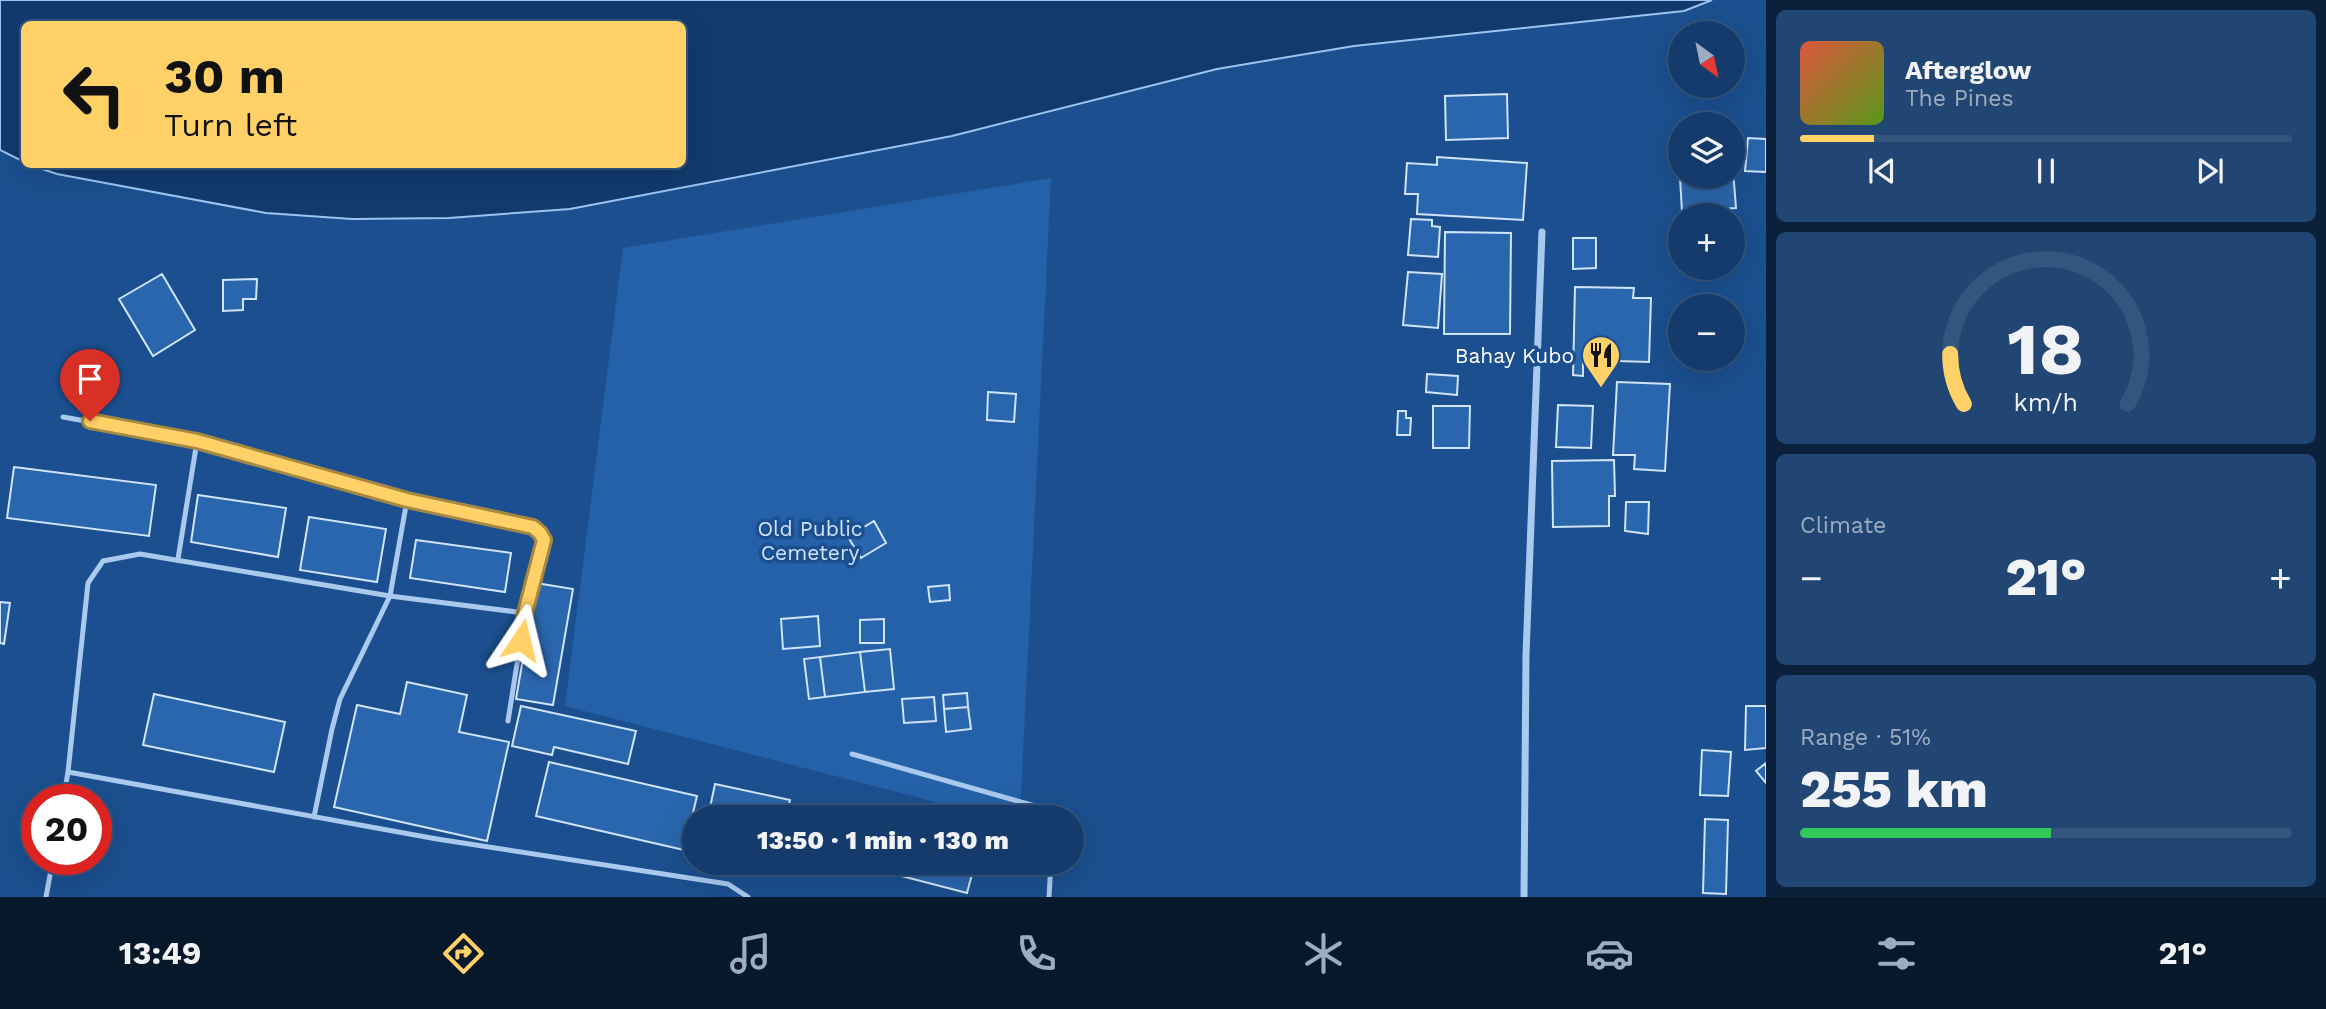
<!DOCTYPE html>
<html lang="en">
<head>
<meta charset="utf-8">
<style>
  :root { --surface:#143b6b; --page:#214673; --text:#f1f3f6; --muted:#9dadc1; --line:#33557e; --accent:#ffd166 }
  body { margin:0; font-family:"Work Sans",sans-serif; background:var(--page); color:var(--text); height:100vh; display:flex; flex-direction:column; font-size:26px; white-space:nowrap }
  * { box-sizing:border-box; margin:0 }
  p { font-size:23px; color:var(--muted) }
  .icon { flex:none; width:38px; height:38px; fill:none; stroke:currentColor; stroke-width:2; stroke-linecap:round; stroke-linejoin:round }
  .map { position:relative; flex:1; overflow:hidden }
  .side { display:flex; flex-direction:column; gap:10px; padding:10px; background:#0b203b; width:560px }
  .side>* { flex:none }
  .banner { position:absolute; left:21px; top:21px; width:665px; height:147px; border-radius:10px; box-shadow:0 7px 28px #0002,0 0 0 2px var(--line); background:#ffd166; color:#111; overflow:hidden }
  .needle { width:46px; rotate:147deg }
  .buttons { position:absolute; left:1668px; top:21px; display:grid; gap:14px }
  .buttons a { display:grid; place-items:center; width:77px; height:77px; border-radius:50%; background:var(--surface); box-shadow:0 7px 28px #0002,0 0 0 2px var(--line); font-size:35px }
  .speed { position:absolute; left:21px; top:784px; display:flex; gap:14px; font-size:35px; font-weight:700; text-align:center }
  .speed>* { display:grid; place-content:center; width:91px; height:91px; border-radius:50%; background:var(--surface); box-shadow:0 7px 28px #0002,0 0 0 2px var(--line); line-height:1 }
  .speed .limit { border:10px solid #d22; background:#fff; color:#111 }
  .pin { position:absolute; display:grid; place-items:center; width:60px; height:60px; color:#fff; margin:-72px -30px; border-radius:50% 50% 50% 0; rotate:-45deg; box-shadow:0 0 7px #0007 }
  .pin .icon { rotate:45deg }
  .me { position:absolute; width:77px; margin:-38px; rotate:10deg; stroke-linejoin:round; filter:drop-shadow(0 0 5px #0008) }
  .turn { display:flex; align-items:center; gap:24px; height:147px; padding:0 28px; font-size:32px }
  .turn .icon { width:91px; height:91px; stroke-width:2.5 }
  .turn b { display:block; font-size:49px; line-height:60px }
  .big { font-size:52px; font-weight:800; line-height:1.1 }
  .side .widget { flex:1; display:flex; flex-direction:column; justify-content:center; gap:10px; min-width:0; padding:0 24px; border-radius:10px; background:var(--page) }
  .side .dial { align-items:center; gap:0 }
  .dial svg { height:182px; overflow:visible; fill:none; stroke:var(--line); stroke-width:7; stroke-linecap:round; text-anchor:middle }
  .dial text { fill:var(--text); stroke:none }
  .song { display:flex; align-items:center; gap:21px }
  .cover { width:84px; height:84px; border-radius:10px; background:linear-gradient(135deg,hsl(10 70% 55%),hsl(90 70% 35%)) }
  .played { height:7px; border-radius:4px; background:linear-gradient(90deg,var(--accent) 15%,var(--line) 15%) }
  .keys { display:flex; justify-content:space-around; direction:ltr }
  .heat { display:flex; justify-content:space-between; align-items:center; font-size:38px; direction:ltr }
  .charge { height:10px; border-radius:5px; background:linear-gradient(90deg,#34c759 51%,var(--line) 0) }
  .trip { position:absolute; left:682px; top:805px; width:402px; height:70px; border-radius:35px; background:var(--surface); box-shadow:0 7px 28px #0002,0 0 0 2px var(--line); font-weight:800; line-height:70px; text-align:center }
  .tab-bar { display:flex; height:112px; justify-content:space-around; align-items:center; background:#08182b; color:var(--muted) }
  .tab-bar .icon { width:49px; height:49px }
  .tab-bar .selected { color:var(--accent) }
  .tab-bar b { font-size:32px; color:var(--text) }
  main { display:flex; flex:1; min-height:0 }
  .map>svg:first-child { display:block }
  .green { fill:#2461a8 }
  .water { fill:#123a6d; stroke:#9cc4f0; stroke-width:2 }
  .building { fill:#2a66ad; stroke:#cfe3fa; stroke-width:2 }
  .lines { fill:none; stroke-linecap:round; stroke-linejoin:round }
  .service { stroke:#a9c9ee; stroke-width:5 }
  .minor { stroke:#a9c9ee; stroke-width:7 }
  .route-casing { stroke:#a68842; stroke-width:18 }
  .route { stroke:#ffd166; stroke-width:12 }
  .labels { text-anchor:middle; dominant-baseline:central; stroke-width:7; stroke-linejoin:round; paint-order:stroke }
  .poi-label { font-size:21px; fill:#fff; stroke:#1b4f8f; text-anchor:end }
  .park-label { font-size:21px; fill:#cfe3fa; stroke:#1b4f8f }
</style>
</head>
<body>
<main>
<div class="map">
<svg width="1766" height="897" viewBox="0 0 1766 897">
  <rect width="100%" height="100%" fill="#1b4f8f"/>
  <path class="green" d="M1051,178L1020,817H993L565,706L623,248Z"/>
  <path class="water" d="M0,0H1712L1684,11L1354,46L1217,69L952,136L570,209L449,218L352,219L266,213L57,174L30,165L682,164V24H24V162L0,150Z"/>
  <path class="building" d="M1507,94L1508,138L1446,140L1445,96Z
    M1680,125V177H1732V157L1736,208L1682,212L1677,126Z
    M1748,138L1766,139V172L1745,171Z
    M1437,157L1527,163L1523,220L1417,214L1418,194H1405L1407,163L1437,165Z
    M1411,219L1432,220V226L1440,227L1438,257L1408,255Z
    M1445,232L1511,233L1510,334H1444Z
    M1573,238H1596V268L1573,269Z
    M1408,272L1442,274L1438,328L1403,325Z
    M162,274L195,330L153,356L119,299Z
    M257,279L256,299H243V310L223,311V280Z
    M1575,287L1634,288L1633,298H1651L1649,362L1583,360V376L1573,375Z
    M1427,374L1458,376L1457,395L1426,392Z
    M1617,382L1670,384L1665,471L1634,469L1635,455H1613Z
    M988,392L1016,394L1014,422L987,420Z
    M1558,405L1593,406L1591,448L1556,447Z
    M1433,406H1470L1469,448H1433Z
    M1398,411H1406V418H1411L1410,435H1397Z
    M1614,460L1615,496H1609V526L1553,527L1552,461Z
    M14,467L156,485L149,536L7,518Z
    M198,495L286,508L278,557L191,542Z
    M1626,502H1649L1648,534L1625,531Z
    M309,517L386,529L377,582L300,570Z
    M874,521L886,543L861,558L848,537Z
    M416,540L511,553L505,592L410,578Z
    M536,583L573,589L553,705L516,699Z
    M949,585L950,600L930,602L928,587Z
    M0,602L10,603L4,644L0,643Z
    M818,616L820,646L783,649L781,619Z
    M884,619V643H860V620Z
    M890,649L894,689L865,692L860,652Z
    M860,652L865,692L825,697L820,657Z
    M820,657L825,697L809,699L804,659Z
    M407,682L467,695L459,732L509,742L487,841L334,807L357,705L400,714Z
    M967,693L968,707L944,709L943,695Z
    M154,694L285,722L274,772L143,745Z
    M934,697L936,721L904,723L902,699Z
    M521,706L636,731L628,764L554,747L552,755L512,746Z
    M1746,706H1766V748L1745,750Z
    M968,707L971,729L946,732L944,709Z
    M1702,750L1731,752L1728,796L1700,795Z
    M549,762L697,796L684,850L536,816Z
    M1766,763V783L1756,771Z
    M715,784L790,800L786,817H708Z
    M817,811L839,817H815Z
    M1705,819L1728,820L1726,894L1703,893Z
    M864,863H975L967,893L863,866Z"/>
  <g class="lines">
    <path class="service" d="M63,417L197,441L407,500L533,527L540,533L543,540L525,613L508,721
      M178,559L197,441
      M852,754L1053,811V817
      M68,772L437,839L728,884L748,897
      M63,800L68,772L88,583L103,561L140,554L390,596L525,613
      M314,817L332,729L340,699L390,596L407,500
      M46,897L53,859
      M1049,897L1051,863"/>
    <path class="minor" d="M1524,897L1526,655L1542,232"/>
  </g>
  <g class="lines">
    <defs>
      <path id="route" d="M90,421L197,441L407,500L533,527L540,533L544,540L525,613L521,640"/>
    </defs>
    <use href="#route" class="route-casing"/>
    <use href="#route" class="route"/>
  </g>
  <defs>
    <symbol id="restaurant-pin" viewBox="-11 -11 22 30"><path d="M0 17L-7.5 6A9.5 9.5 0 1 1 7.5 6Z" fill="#ffd166" stroke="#1b4f8f"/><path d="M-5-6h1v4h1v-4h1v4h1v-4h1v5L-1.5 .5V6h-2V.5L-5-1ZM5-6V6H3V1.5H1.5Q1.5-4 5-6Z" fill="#111"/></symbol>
  </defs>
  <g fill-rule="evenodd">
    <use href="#restaurant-pin" x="1579" y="333" width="44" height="60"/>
  </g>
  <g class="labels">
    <g class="poi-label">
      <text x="1574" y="355">Bahay Kubo</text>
    </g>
    <g class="park-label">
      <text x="810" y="528">Old Public<tspan x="810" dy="24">Cemetery</tspan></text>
    </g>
  </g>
</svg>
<div class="buttons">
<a><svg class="needle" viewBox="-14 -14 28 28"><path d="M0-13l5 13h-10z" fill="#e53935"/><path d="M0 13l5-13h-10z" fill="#9dadc1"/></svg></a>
<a><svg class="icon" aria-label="layers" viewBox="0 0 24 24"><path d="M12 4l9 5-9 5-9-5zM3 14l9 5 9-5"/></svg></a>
<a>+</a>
<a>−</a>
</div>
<div class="speed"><div class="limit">20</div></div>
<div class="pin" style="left:90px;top:421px;background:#d93025"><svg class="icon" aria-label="arrive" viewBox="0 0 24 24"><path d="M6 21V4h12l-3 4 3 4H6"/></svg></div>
<svg class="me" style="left:521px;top:640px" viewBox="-20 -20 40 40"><path d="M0-17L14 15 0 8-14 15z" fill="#ffd166" stroke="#fff" stroke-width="4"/></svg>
<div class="trip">13:50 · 1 min · 130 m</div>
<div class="banner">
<div class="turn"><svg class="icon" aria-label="left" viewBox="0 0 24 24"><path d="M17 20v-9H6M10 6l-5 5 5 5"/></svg><div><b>30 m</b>Turn left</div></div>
</div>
</div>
<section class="side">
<div class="widget">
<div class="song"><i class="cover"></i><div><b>Afterglow</b><p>The Pines</p></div></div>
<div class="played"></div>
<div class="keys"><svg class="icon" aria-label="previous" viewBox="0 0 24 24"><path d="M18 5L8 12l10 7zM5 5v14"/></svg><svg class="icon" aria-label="pause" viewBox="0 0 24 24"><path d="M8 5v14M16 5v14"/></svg><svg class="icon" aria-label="next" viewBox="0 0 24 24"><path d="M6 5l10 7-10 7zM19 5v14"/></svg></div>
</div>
<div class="widget dial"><svg viewBox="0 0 100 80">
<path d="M14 69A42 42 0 1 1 86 69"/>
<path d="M14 69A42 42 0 0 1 8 47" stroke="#ffd166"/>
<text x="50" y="56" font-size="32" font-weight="700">18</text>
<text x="50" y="72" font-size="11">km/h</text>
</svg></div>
<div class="widget"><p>Climate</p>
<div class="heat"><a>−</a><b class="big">21°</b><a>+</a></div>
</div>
<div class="widget"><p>Range · 51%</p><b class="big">255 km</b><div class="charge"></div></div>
</section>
</main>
<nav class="tab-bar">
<b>13:49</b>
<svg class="icon selected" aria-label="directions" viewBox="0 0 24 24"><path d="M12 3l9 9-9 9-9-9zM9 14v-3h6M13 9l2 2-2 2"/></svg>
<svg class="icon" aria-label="music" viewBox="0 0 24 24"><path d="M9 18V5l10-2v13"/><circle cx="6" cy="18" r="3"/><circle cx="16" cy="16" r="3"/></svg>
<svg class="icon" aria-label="phone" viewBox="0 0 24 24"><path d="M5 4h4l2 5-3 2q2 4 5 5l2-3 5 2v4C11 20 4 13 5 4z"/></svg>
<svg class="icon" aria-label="climate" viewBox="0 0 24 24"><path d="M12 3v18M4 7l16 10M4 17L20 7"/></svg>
<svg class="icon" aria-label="car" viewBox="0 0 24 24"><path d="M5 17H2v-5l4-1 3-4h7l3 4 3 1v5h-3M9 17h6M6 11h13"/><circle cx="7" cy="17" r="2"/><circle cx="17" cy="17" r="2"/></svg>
<svg class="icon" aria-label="filters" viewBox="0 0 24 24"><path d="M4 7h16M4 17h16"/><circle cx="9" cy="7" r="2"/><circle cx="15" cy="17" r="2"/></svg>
<b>21°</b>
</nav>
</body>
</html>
